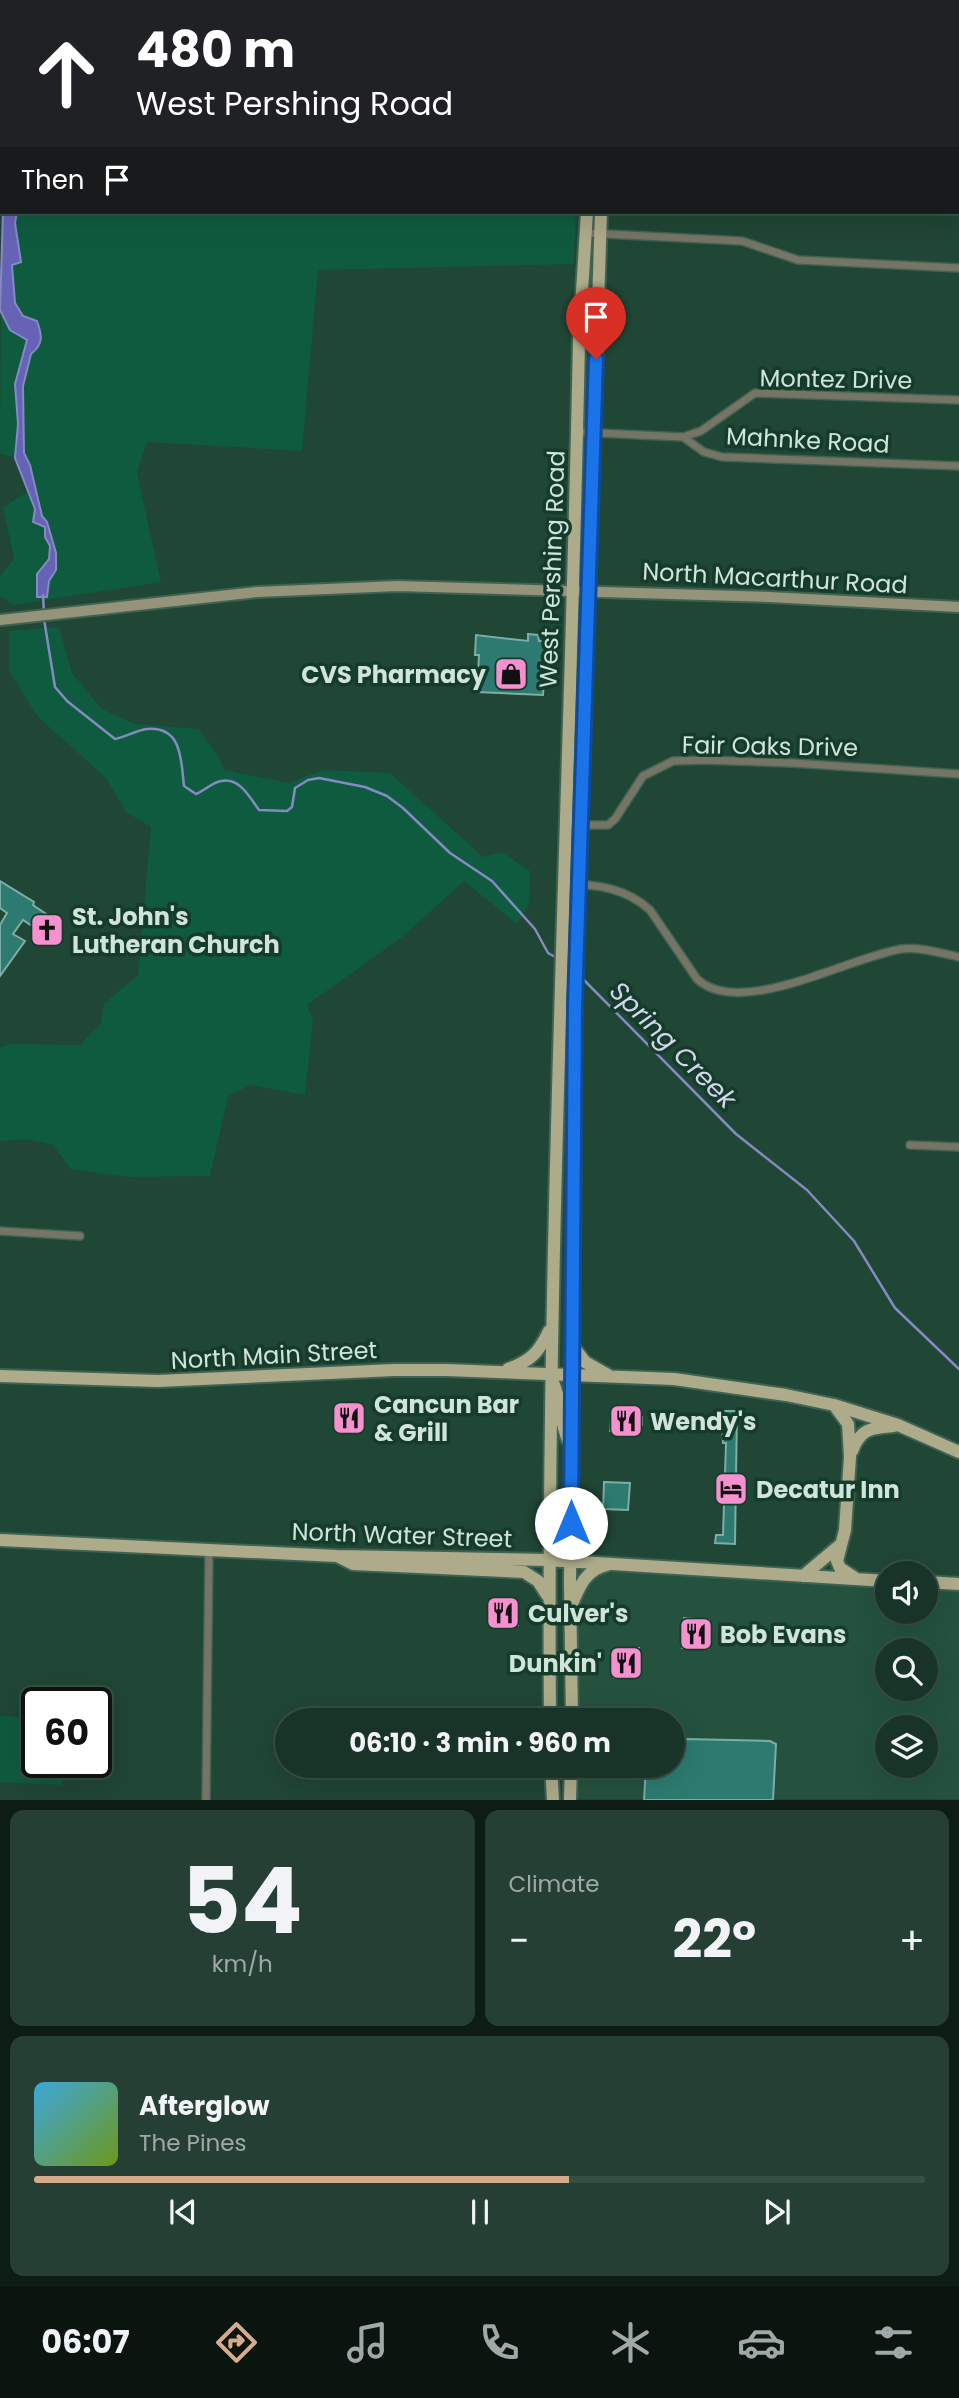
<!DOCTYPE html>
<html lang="en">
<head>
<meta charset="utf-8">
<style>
  :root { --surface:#183428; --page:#253f34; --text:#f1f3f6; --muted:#9faaa8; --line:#364f45; --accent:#d6ab8b }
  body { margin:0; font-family:Poppins,sans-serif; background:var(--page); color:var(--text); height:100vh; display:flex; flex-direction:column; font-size:26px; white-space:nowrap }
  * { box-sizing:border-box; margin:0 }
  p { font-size:23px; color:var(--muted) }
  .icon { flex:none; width:38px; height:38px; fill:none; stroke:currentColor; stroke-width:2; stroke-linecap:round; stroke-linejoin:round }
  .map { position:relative; height:1800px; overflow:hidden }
  .panel { display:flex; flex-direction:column; gap:10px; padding:10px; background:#0d1d16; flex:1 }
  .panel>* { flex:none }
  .guide { position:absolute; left:0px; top:0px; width:959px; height:214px; box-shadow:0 7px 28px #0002,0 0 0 2px var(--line); background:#202124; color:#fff; overflow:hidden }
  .fabs { position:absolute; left:875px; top:1561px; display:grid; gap:14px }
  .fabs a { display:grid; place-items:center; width:63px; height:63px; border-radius:50%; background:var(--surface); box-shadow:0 7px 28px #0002,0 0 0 2px var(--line); font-size:35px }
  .speed { position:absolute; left:21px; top:1687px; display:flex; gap:14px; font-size:35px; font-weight:700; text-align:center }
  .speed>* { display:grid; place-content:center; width:91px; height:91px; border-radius:50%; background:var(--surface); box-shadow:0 7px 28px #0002,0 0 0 2px var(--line); line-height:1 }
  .speed .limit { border:4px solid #111; border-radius:10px; background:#fff; color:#111 }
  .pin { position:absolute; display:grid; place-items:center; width:60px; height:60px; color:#fff; margin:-72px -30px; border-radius:50% 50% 50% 0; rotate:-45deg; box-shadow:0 0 7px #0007 }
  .pin .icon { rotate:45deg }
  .me { position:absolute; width:77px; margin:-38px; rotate:0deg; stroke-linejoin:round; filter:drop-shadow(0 0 5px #0008) }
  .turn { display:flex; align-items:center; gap:24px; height:147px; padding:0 21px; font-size:32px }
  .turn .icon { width:91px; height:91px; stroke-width:2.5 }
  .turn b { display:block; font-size:49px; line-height:60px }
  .then { display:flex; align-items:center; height:66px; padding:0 21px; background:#0003; gap:14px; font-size:26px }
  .big { font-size:52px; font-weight:700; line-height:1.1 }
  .panel .widget { flex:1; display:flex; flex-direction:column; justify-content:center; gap:10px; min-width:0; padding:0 24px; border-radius:14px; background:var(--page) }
  .panel .dial { align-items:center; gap:0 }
  .dial b { font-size:91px; line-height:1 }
  .song { display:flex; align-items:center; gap:21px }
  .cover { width:84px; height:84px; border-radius:10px; background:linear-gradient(135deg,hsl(200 70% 55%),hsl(80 70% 35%)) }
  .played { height:7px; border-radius:4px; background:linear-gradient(90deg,var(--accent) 60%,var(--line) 60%) }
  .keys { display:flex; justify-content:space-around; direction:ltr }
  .heat { display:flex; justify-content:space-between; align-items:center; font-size:38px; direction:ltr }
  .panel .tiles { flex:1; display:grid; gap:10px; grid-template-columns:1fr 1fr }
  .widget:last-child { grid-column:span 2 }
  .trip { position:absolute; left:275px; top:1708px; width:410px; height:70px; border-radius:35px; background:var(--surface); box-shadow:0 7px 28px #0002,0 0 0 2px var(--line); font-weight:700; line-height:70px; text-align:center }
  .dock { display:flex; height:112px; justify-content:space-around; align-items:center; background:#0a1510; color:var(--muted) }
  .dock .icon { width:49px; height:49px }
  .dock .on { color:var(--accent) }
  .dock b { font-size:32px; color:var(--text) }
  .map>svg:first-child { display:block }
  .built { fill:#24523e; fill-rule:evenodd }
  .green { fill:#0f5b3f }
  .water { fill:#6663b7; stroke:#868ac2; stroke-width:2 }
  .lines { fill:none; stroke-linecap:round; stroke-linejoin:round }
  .stream { stroke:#868ac2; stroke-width:2.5 }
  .building { fill:#2d7b70; stroke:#7dada5; stroke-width:2 }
  .street-casing { stroke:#406253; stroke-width:10 }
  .secondary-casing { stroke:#406253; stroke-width:14 }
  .primary-casing { stroke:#406253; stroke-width:16 }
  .street { stroke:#767565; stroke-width:7 }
  .secondary { stroke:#96937b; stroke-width:10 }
  .primary { stroke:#aeab8b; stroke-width:12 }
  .route-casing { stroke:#114b97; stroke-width:18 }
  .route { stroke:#1a73e8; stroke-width:12 }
  .labels { text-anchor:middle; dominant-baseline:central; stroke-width:7; stroke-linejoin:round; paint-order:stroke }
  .street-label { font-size:24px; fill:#d0e4da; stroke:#153b2b }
  .poi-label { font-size:24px; font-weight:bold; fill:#d0e4da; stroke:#153b2b; text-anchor:start }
  .water-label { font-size:26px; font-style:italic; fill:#d4d6ed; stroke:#153b2b }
</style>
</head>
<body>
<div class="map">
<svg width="959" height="1800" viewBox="0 0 959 1800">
  <rect width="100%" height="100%" fill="#204635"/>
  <path class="built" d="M574,1566L887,1583V1612H926V1585L959,1587V1799H574V1766H672V1720H574ZM887,1650H926V1689H887ZM887,1727H926V1766H887Z"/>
  <path class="green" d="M0,0H324L2,2V48Z
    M2,56V212H576L574,264L318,270L302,451L147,442L137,473L161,582L14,605L0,596V576L14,559L3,507L27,492L15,458L0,453Z
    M59,627L72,673L102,709L134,724L199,729L220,759L224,770L289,783L323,770L390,773L483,857L502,852L530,871L529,904L517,924L464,881L402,937L307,1005L313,1021L305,1095L250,1085L228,1096L210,1176L128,1177L71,1169L53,1145L27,1139L0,1141V1047L13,1044L80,1045L101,1023L104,1004L138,975L151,827L126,812L106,778L38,717L9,671V631Z
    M0,1716L37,1718V1762H63L62,1785L0,1782Z"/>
  <path class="water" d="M3,212H17L15,223L21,262L12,265L15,303L23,316L37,321C42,335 44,344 31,354L23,386L24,453L30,465L42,516L47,522L56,553V570L49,581L47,597H37V574L49,559L50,546L45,537V527L33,522L35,509L15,458L18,424L15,384L27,340L10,330L0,310Z"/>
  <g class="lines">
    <path class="stream" d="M43,595L44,613
      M44,619L55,687L67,701L115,739C125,737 137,730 147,729C183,726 181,762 184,786L196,794C204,791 213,782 221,781C240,777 250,798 259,810L287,811L292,807L295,788L308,780L319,778L365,787L387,796L403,808L450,853L492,881L535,929L548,953L557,958
      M582,978L736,1134L807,1190L854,1241L895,1308L959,1369"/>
  </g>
  <path class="building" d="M528,634L538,635L539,641H546L543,695L477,692L479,655H475L476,635L528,641Z
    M0,881L34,902L33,905L61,924L51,939L23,920L13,934L25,941L0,976V925L7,913L0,908Z
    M721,1411H737L735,1544L715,1543L716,1535H723L726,1443H723Z
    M616,1416L642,1417V1425H638L637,1432L610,1431L611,1418H616Z
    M604,1482L630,1483L628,1510L603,1509Z
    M488,1602H518V1625L488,1624Z
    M684,1618L709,1620L708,1649L682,1648Z
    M616,1648H639L637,1678H614Z
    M685,1739L770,1741L776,1744L773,1800H644L646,1766H672V1740Z"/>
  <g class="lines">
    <defs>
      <path id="street" d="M957,120H959
        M586,233L742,241L798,260L959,268
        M577,432L683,437L704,452L722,457L959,466
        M683,437L701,431L755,393L959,400
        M566,825H608L615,819L643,776L673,761L704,760L792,763L959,774
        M565,884C596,884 626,888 650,910L697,979C740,1019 847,958 901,949C920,947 941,953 959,957
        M910,1145L959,1147
        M0,1231L80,1236
        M206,1800L209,1550"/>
      <path id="secondary" d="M0,620L257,592L397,586L769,597L959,607"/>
      <path id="primary" d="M591,2V0
        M609,2V0
        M572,1345L585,1362L608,1375
        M508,1369C531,1361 539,1352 549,1331
        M0,1376L158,1381L394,1370H447L674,1379L786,1395L834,1405L898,1425L959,1452
        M551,1378C563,1402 558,1417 568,1440
        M834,1405L848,1424L850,1457L845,1530L837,1561L840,1568L855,1578
        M852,1451C861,1428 871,1428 894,1426
        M0,1540L337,1556L548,1560L887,1581
        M337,1556L353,1564L524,1572L538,1581L547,1595
        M803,1576L840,1545
        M926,1582L959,1584
        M572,1604C580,1585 586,1570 607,1565
        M550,1720C546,1260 570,800 579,340L587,212
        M572,1720L570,1584L575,1005L601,212
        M551,1766L553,1800
        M570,1800L571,1766"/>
    </defs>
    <use href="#street" class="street-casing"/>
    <use href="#secondary" class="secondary-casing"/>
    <use href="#primary" class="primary-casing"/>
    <use href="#street" class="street"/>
    <use href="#secondary" class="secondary"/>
    <use href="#primary" class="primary"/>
  </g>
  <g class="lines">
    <defs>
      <path id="route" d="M571,1523L575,1005L596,359"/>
    </defs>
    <use href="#route" class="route-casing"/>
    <use href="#route" class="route"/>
  </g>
  <defs>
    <symbol id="shop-square" viewBox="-11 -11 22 22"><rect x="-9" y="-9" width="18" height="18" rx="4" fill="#f690cf" stroke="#153b2b"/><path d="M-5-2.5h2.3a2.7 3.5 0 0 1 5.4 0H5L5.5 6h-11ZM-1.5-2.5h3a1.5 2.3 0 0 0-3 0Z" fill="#111"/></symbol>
    <symbol id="church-square" viewBox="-11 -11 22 22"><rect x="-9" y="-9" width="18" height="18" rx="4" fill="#f690cf" stroke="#153b2b"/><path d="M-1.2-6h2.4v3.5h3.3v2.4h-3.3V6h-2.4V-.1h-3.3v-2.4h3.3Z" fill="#111"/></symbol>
    <symbol id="restaurant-square" viewBox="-11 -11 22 22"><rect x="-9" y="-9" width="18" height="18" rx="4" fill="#f690cf" stroke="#153b2b"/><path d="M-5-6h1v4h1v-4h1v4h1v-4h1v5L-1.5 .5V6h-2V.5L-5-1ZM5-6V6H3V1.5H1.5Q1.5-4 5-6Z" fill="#111"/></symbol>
    <symbol id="hotel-square" viewBox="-11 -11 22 22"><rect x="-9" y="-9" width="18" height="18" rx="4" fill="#f690cf" stroke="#153b2b"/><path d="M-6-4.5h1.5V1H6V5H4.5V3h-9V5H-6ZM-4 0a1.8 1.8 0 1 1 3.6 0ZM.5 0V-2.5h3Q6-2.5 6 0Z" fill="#111"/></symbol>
  </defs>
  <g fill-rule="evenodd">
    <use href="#shop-square" x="492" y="655" width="38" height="38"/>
    <use href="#church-square" x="28" y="911" width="38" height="38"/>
    <use href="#restaurant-square" x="330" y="1399" width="38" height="38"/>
    <use href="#restaurant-square" x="607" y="1402" width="38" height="38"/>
    <use href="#hotel-square" x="712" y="1470" width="38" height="38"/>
    <use href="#restaurant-square" x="484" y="1594" width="38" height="38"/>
    <use href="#restaurant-square" x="677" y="1615" width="38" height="38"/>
    <use href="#restaurant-square" x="607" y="1644" width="38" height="38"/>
  </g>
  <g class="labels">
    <g class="street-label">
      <text transform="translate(836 379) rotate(1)">Montez Drive</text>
      <text transform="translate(808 440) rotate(3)">Mahnke Road</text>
      <text transform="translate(552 569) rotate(-88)">West Pershing Road</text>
      <text transform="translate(775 578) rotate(3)">North Macarthur Road</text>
      <text transform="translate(770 746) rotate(1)">Fair Oaks Drive</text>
      <text transform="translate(274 1355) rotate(-3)">North Main Street</text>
      <text transform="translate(402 1535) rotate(2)">North Water Street</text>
    </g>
    <g class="poi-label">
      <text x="486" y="674" text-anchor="end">CVS Pharmacy</text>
      <text x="72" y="916">St. John's<tspan x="72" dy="28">Lutheran Church</tspan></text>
      <text x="374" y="1404">Cancun Bar<tspan x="374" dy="28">&amp; Grill</tspan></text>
      <text x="650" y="1421">Wendy's</text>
      <text x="756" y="1489">Decatur Inn</text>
      <text x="528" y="1613">Culver's</text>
      <text x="720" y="1634">Bob Evans</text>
      <text x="602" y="1663" text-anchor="end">Dunkin'</text>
    </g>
    <g class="water-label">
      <text transform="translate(673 1045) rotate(45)">Spring Creek</text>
    </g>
  </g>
</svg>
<div class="fabs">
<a><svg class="icon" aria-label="sound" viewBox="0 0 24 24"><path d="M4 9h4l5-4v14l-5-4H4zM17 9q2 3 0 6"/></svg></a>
<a><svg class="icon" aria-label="search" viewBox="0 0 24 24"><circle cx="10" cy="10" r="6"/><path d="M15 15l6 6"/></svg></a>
<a><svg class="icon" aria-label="layers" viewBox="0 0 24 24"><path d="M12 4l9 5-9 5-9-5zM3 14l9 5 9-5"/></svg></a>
</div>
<div class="speed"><div class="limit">60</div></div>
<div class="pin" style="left:596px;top:359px;background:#d93025"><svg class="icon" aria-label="arrive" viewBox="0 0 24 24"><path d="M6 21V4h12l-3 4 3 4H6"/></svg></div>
<svg class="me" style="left:571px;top:1523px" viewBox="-20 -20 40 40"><circle r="19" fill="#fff"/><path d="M0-13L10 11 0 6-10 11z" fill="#1a73e8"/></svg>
<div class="trip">06:10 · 3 min · 960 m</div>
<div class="guide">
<div class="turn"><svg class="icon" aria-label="ahead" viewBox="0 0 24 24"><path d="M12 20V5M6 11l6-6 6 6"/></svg><div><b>480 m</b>West Pershing Road</div></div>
<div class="then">Then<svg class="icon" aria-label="arrive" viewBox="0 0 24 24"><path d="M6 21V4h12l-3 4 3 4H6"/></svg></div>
</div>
</div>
<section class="panel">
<div class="tiles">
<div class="widget dial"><b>54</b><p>km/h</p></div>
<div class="widget"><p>Climate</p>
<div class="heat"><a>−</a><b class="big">22°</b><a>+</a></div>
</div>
<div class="widget">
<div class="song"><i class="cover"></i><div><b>Afterglow</b><p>The Pines</p></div></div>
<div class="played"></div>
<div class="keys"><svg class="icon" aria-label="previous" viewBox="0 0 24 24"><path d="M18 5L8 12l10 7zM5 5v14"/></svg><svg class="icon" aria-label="pause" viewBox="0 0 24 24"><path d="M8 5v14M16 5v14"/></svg><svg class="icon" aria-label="next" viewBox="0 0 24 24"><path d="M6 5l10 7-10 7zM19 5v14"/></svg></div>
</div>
</div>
</section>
<nav class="dock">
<b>06:07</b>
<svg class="icon on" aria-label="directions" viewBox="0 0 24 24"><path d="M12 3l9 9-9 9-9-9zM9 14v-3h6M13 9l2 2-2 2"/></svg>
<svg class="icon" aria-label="music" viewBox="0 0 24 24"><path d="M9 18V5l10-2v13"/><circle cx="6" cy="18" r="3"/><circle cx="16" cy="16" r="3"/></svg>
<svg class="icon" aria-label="phone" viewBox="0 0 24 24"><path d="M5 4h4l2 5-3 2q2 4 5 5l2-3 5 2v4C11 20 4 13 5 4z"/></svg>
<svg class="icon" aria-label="climate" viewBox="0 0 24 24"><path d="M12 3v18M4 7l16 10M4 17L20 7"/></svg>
<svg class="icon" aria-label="car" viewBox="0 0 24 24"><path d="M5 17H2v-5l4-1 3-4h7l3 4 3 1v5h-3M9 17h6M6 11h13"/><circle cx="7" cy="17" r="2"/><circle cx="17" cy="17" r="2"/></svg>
<svg class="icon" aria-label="filters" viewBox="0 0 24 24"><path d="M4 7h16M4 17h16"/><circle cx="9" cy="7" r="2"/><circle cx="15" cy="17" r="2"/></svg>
</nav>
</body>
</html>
